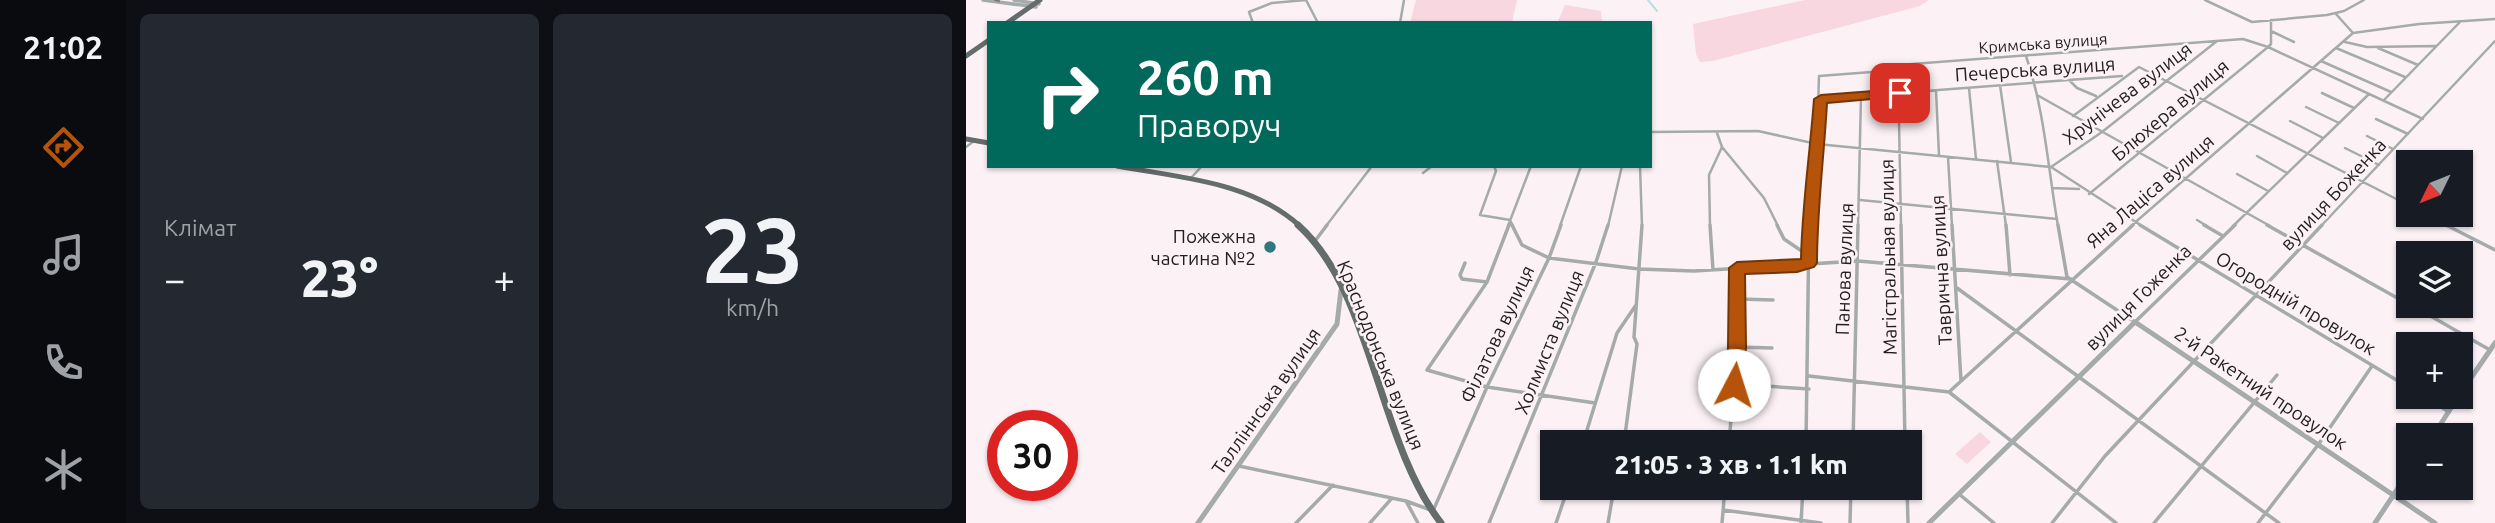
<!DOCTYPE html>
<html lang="uk">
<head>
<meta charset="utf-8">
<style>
  :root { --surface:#171b24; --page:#242831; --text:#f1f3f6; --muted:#9ea1a6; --accent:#b45309 }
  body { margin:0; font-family:Ubuntu,sans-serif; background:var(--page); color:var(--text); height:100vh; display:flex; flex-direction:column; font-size:26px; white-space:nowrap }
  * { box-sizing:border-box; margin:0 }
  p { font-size:23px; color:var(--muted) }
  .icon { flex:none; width:38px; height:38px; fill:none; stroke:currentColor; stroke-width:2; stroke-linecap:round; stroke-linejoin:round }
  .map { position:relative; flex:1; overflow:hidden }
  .drawer { display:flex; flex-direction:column; gap:14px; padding:14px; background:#0d0f14; width:840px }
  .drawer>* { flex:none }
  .banner { position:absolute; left:21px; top:21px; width:665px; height:147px; border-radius:0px; box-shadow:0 2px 5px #0004; background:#00695c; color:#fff; overflow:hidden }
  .needle { width:46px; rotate:227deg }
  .fabs { position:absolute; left:1430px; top:150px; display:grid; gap:14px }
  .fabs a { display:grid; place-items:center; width:77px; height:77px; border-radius:0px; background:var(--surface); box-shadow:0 2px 5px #0004; font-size:35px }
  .speed { position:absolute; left:21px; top:410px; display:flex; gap:14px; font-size:35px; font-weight:700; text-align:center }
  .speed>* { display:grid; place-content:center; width:91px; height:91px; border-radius:50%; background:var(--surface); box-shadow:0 2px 5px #0004; line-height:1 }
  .speed .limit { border:10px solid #d22; background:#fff; color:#111 }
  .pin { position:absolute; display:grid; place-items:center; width:60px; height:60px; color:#fff; margin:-30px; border-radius:14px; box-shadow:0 4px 10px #0006 }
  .me { position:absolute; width:77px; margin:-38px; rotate:5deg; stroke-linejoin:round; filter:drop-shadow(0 0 5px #0008) }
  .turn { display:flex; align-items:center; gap:24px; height:147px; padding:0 35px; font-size:32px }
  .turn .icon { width:91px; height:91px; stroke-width:2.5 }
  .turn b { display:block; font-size:49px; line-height:60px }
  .big { font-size:52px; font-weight:800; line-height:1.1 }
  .drawer .tile { flex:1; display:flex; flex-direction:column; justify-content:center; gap:10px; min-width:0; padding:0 24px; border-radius:10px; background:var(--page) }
  .drawer .dial { align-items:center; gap:0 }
  .dial b { font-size:91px; line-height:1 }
  .heat { display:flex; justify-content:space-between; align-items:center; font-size:38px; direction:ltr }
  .drawer .tiles { flex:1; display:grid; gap:14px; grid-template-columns:repeat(2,1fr) }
  .trip { position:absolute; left:574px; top:430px; width:382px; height:70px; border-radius:0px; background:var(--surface); box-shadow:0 2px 5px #0004; font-weight:800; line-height:70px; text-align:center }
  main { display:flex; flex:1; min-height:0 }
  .dock { display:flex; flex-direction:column; width:126px; justify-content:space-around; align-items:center; background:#090b0e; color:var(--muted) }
  .dock .icon { width:49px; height:49px }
  .dock .on { color:var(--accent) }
  .dock b { font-size:32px; color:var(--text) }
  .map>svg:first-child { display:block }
  .green { fill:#f8d7e1 }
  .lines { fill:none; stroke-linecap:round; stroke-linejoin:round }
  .stream { stroke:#b8dfe2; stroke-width:2 }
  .minor-far1 { stroke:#a5aaaa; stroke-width:2.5 }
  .minor { stroke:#a5aaaa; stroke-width:3.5 }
  .tertiary-far1 { stroke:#a5aaaa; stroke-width:3.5 }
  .tertiary { stroke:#a5aaaa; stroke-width:5 }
  .primary-far1 { stroke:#646c6c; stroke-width:5 }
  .primary { stroke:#646c6c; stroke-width:7 }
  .tram { stroke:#7d7779; stroke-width:2 }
  .route { fill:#b45309; stroke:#753606; stroke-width:2 }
  .poi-dot { fill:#2f787e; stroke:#fcf2f5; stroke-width:2.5 }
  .labels { text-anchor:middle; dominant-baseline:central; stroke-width:5; stroke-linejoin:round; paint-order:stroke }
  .far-street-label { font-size:16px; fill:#221e1f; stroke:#fcf2f5 }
  .street-label { font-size:19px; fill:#221e1f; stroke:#fcf2f5 }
  .poi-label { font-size:19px; fill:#221e1f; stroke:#fcf2f5; text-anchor:end }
</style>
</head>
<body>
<main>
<nav class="dock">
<b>21:02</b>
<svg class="icon on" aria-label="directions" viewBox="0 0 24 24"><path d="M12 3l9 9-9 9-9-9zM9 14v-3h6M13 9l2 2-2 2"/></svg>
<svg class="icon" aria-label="music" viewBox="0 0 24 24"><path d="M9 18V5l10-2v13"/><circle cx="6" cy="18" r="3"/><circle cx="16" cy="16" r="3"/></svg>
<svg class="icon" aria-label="phone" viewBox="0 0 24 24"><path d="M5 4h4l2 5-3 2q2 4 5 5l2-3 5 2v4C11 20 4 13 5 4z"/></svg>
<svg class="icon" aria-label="climate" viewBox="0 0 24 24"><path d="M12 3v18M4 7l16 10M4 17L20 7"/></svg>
</nav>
<section class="drawer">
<div class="tiles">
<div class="tile"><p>Клімат</p>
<div class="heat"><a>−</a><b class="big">23°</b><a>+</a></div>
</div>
<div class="tile dial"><b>23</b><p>km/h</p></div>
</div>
</section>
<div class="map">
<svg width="1529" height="523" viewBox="0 0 1529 523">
  <rect width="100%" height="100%" fill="#fcf2f5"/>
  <path class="green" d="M450,0H551L546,23H444Z
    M839,0H963L954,6L747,61L734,62L730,54L727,24Z
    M599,5L635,11L636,23H591Z
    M1014,432L1025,442L1001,464L989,454Z"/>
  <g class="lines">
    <path class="stream" d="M682,0L691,11"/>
    <path class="minor-far1" d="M1239,0L1286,22L1361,15L1378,11L1398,0
      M287,23L283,12L306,3L340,0L352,23
      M434,23L438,0
      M1305,31L1328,42
      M1387,33L1453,24L1529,19
      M1379,42L1401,47L1470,46
      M1302,47L1305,44V20
      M1370,48L1439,77
      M1412,48L1452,65
      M1060,56C1079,112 1082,169 1092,226
      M1355,61L1425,92
      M932,70L935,226
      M1103,80L1111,88L1130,96
      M1034,85L1045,162
      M1003,88L1010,159
      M970,91L973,155
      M1356,93L1388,108
      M1071,95L1304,226
      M854,99L1156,76
      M1418,100L1494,22
      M1340,107L1373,123
      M1107,116L1173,67L1442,205
      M1410,119L1442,134
      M1324,121L1357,138
      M684,132L792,131L851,144L1085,167L1176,226
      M751,133L756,147L798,198L812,226
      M1401,136L1427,149
      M0,147L8,141
      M1379,148L1413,165
      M1291,156L1321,173
      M982,157L986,226
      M1031,161L1040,226
      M528,166L530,171L514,215L544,220L547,226
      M674,166L676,226
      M1085,167L1136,132L1251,41
      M457,173L466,166
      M1271,174L1302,191
      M224,179L236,166
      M1086,188L1113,189
      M1123,194L1302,47
      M894,200L1091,219
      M1462,215L1484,226
      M1231,220L1241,226
      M360,226L406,166
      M542,226L565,166
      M594,226L615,166
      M642,226L656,166
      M744,226L743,175L756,147
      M843,226L850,176L853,76L932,70L946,64L1277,39L1302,47L1457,119
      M892,226L895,96
      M1165,226L1387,33L1370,14
      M1267,226L1403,94
      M1355,226L1529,41"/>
    <path class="minor" d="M543,225L521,282L461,370L521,387L629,403
      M546,225L556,245L583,258L673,269L728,271L892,261L1105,279
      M744,225L747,270
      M811,225L818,239L843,256
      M935,225L939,443
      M986,225L995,381
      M1040,225L1044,275
      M1092,225L1101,277L1169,322L1269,225
      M1174,225L1442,387
      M1238,225L1257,236
      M1301,225L1442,304
      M1480,225L1529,250
      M349,241L361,225
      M499,263L494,275L496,279L521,282
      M991,288L1313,523
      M772,299L807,300
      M1447,306L1524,350
      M771,347L806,348
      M843,376L983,392
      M799,386L843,389
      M983,392L1167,225
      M983,392L1150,523
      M1459,397L1483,412
      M617,443L651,333L670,305
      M658,443L671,344L668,337L676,225
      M763,443L771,347V268
      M840,443L843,225
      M887,443L892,225
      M273,466L440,501L452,523
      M941,488L942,523
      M993,494L1028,523
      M440,501L467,511L521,387L583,258L595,225
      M757,510L855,523
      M330,523L367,485
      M404,523L426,498
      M523,523L630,262L642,225
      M590,523L602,488
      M642,523L648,488
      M756,523L759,488
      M835,523L837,488
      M884,523L885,488
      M1086,523L1139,456L1356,225
      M1188,523L1311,375
      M1292,523L1352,445L1406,366"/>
    <path class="tertiary-far1" d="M17,0L70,7
      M48,0L73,4"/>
    <path class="tertiary" d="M1494,394L1529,343
      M1467,436L1492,397
      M232,523L371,324L375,290
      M963,523L1169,322L1469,523
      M1409,523L1442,473"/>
    <path class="primary-far1" d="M41,23L74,0
      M0,56L23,40
      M0,139L23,143
      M151,166C215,178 284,181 334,226"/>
    <path class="primary" d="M332,225C407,292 411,440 475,523"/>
    <path class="tram" d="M29,0L33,1"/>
  </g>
  <path class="route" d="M934,89L939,90V96L861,103C858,157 851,209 851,263L848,267L831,272L779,274L780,347L777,385L774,390H761L759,385L762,347L763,268L771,262L835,259C836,206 844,153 848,99L855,95Z"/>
  <circle class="poi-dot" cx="304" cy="247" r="7"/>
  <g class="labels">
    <g class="far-street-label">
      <text transform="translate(1077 43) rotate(-4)">Кримська вулиця</text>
    </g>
    <g class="street-label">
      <text transform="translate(1069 69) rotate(-4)">Печерська вулиця</text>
      <text transform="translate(1161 93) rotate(-37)">Хрунічева вулиця</text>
      <text transform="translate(1204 110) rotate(-40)">Блюхера вулиця</text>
      <text transform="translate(1184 191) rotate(-41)">Яна Лаціса вулиця</text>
      <text transform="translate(1367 194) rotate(-47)">вулиця Боженка</text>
      <text transform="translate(922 257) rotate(-91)">Магістральная вулиця</text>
      <text transform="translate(878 269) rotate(-88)">Панова вулиця</text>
      <text transform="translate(975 270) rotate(-93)">Таврична вулиця</text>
      <text transform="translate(1172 297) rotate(-45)">вулиця Гоженка</text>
      <text transform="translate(1330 303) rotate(31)">Огородній провулок</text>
      <text transform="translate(531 334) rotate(-65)">Філатова вулиця</text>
      <text transform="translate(583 342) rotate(-68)">Холмиста вулиця</text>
      <text transform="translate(415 355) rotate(68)">Краснодонська вулиця</text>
      <text transform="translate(1295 388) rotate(34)">2-й Ракетний провулок</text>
      <text transform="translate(300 401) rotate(-55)">Талліннська вулиця</text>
    </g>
    <g class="poi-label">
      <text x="290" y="236">Пожежна<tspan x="290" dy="22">частина №2</tspan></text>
    </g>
  </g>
</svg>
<div class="fabs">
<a><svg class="needle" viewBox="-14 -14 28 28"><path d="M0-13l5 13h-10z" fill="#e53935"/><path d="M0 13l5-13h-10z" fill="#9ea1a6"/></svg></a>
<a><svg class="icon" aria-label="layers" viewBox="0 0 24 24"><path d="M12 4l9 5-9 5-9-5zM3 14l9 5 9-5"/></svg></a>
<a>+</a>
<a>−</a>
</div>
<div class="speed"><div class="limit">30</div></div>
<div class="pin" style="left:934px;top:93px;background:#d93025"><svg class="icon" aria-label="arrive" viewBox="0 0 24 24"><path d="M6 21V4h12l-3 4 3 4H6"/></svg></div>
<svg class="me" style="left:768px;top:385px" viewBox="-20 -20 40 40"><circle r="19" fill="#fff"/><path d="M0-13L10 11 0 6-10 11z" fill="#b45309"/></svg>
<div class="trip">21:05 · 3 хв · 1.1 km</div>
<div class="banner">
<div class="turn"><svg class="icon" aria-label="right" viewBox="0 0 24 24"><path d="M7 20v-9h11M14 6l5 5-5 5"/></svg><div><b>260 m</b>Праворуч</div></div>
</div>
</div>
</main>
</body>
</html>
